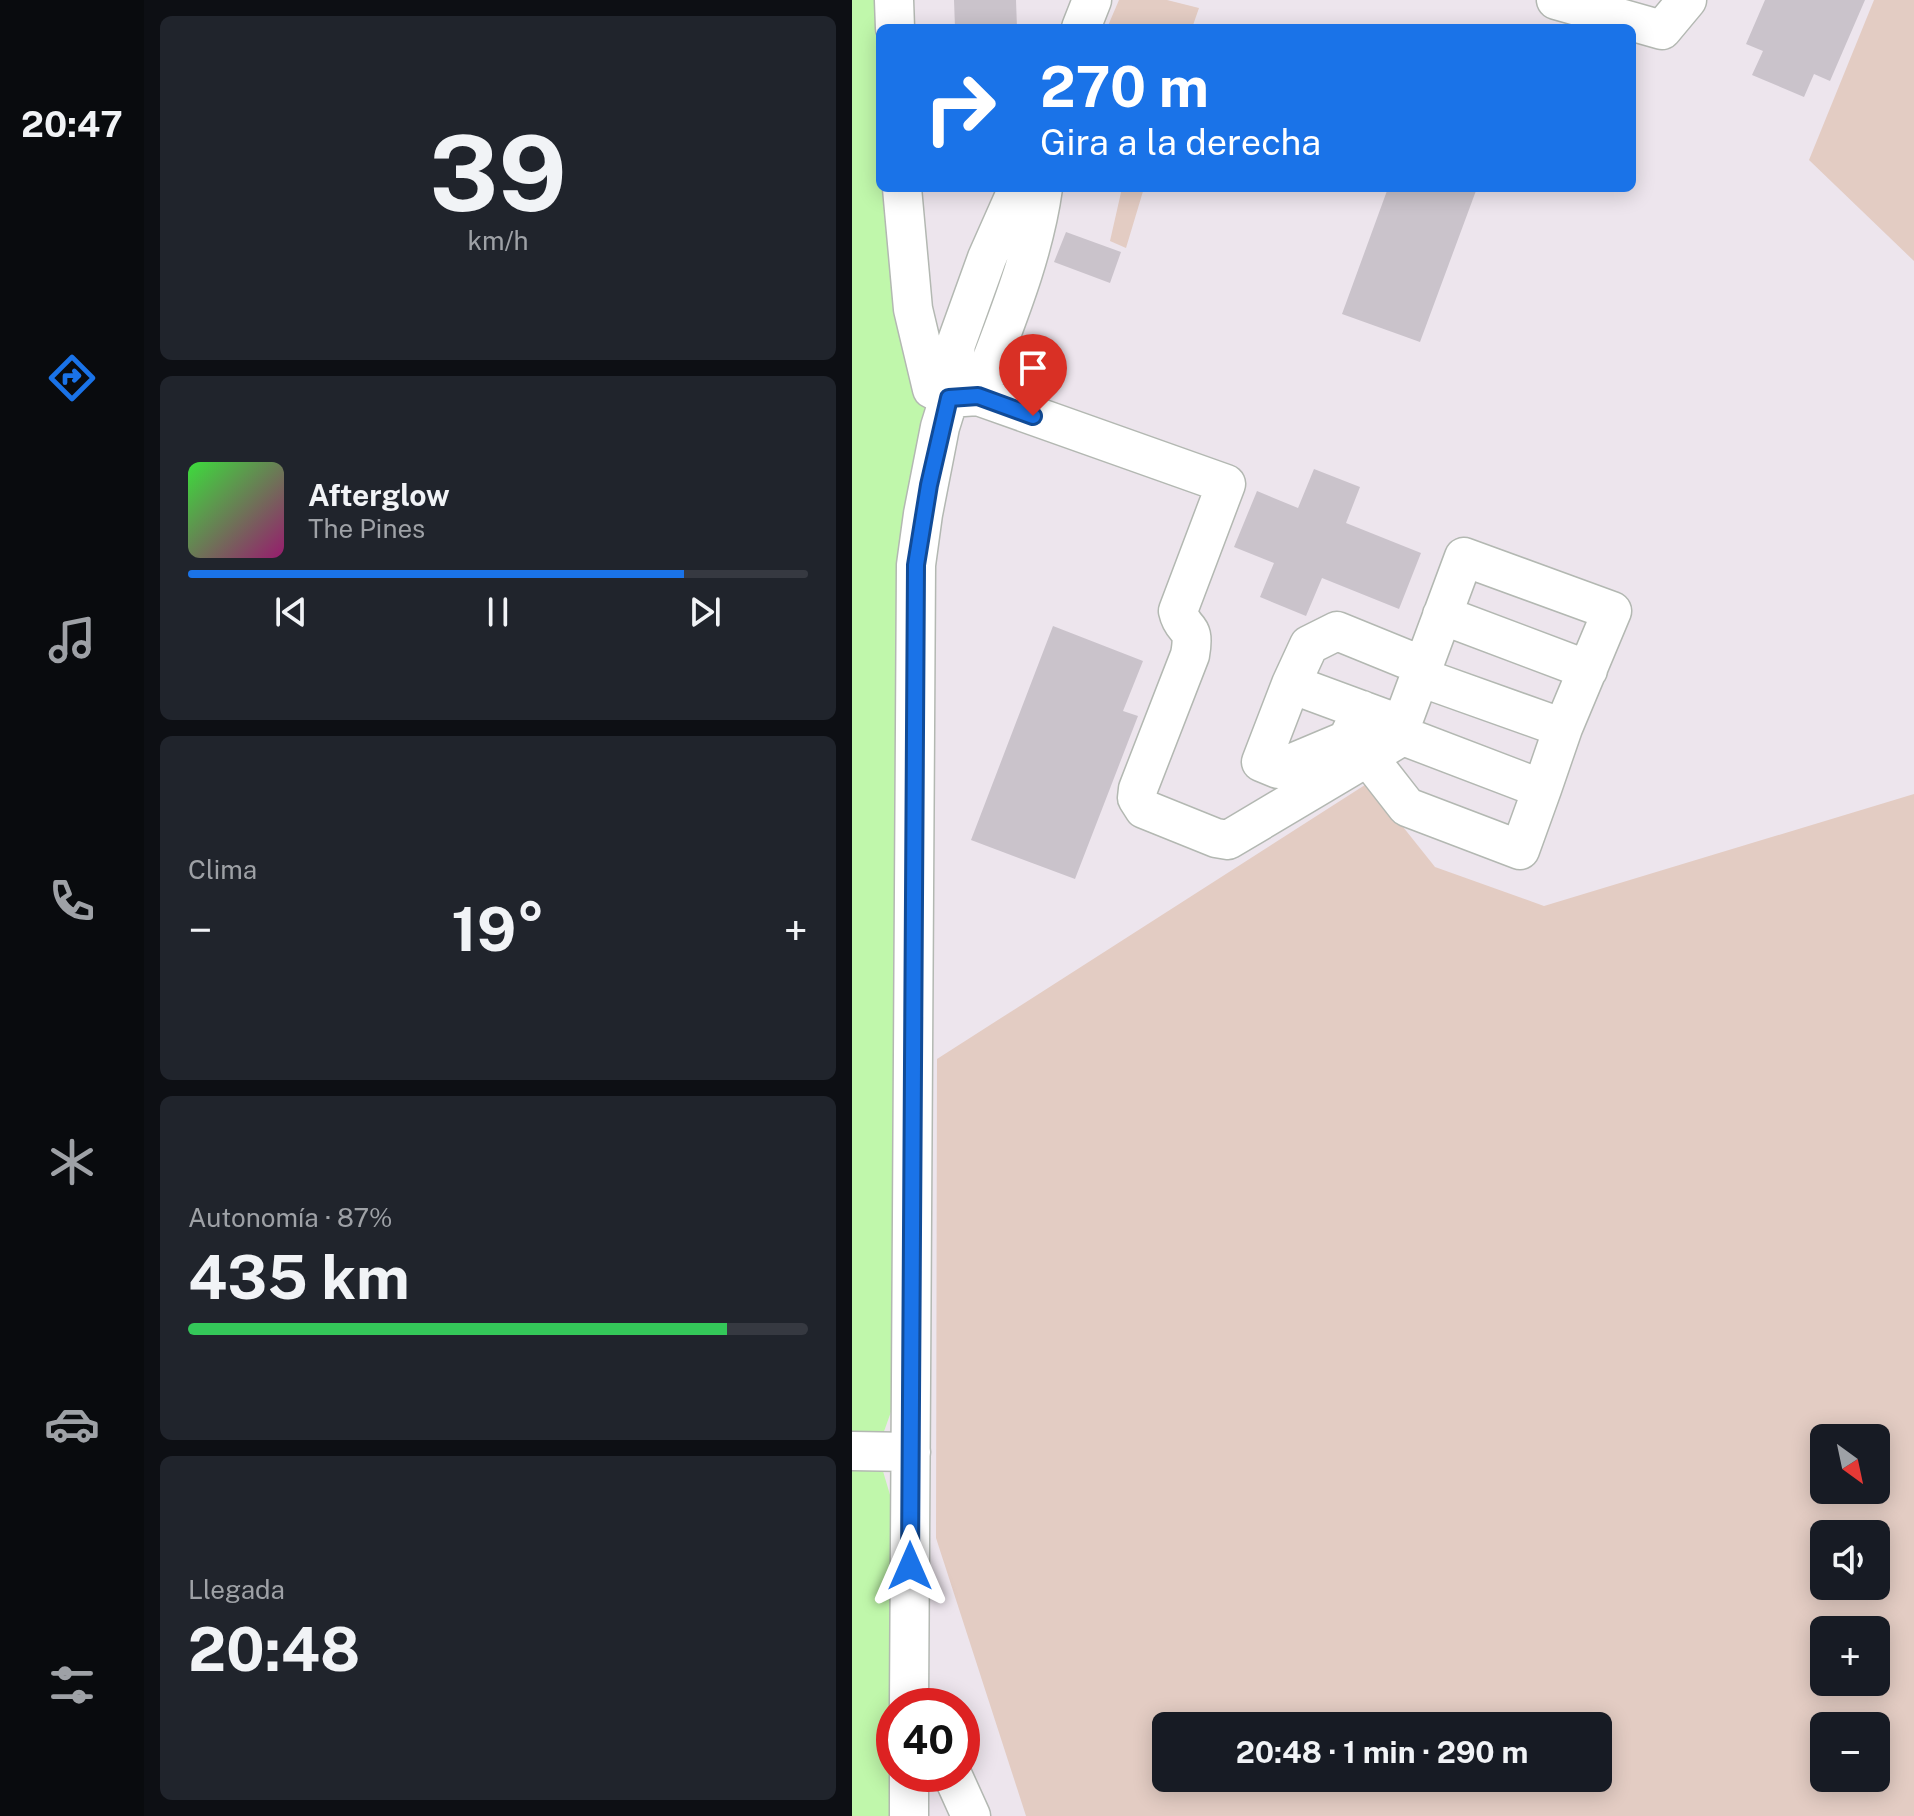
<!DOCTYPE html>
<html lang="es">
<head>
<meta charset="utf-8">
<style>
  :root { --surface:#171b24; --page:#20242c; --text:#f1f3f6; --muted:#9ea1a6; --line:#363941; --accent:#1a73e8 }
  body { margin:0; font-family:"Public Sans",sans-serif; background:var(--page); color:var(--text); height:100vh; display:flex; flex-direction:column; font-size:30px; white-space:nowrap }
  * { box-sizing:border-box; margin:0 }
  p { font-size:26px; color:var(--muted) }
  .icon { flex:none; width:44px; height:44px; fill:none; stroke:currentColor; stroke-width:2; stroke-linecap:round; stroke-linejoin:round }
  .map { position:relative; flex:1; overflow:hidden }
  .drawer { display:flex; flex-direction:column; gap:16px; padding:16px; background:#0d0f14; width:708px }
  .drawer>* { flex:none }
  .top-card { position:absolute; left:24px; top:24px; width:760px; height:168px; border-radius:12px; box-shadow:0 4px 20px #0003; background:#1a73e8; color:#fff; overflow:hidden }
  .needle { width:52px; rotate:147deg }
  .controls { position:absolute; left:958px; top:1424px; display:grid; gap:16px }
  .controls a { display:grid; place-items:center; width:80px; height:80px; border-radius:12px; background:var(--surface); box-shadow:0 4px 20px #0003; font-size:40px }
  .speed { position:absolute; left:24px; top:1688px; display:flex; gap:16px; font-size:40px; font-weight:700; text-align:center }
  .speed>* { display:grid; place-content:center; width:104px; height:104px; border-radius:50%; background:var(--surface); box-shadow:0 4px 20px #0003; line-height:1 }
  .speed .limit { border:12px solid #d22; background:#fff; color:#111 }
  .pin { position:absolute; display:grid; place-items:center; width:68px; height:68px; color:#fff; margin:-82px -34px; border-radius:50% 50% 50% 0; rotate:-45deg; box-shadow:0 0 8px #0007 }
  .pin .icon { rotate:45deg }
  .me { position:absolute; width:88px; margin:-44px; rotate:0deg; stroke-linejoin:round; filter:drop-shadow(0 0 6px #0008) }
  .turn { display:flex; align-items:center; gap:28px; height:168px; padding:0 32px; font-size:36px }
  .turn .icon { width:104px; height:104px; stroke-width:2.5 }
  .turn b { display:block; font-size:56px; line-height:68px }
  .big { font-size:60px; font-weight:700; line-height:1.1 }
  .drawer .widget { flex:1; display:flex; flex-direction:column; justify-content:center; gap:12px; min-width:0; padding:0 28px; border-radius:12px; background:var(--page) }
  .drawer .dial { align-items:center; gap:0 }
  .dial b { font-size:104px; line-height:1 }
  .song { display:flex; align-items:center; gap:24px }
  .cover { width:96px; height:96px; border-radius:12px; background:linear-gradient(135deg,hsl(120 70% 55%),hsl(320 70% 35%)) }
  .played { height:8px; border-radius:4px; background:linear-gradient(90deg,var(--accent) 80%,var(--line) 80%) }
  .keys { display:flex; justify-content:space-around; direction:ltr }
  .heat { display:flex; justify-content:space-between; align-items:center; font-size:44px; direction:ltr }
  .charge { height:12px; border-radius:6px; background:linear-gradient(90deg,#34c759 87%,var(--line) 0) }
  .trip { position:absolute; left:300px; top:1712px; width:460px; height:80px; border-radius:12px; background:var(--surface); box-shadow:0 4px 20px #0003; font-weight:700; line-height:80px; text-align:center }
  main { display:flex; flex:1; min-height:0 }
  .tab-bar { display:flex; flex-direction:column; width:144px; justify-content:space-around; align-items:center; background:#090b0e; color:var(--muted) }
  .tab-bar .icon { width:56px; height:56px }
  .tab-bar .on { color:var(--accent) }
  .tab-bar b { font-size:36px; color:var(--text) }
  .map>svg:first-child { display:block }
  .green { fill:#e3ccc3; fill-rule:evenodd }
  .water { fill:#c0f7ab }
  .building { fill:#cac3cb }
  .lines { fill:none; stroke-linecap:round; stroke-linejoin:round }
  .minor-casing { stroke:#b3b8b2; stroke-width:41 }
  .minor { stroke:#fff; stroke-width:38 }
  .route-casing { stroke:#114b97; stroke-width:20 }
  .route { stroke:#1a73e8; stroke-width:14 }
</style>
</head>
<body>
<main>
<nav class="tab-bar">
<b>20:47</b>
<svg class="icon on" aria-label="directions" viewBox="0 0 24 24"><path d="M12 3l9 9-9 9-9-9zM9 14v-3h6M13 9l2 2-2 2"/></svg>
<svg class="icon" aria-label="music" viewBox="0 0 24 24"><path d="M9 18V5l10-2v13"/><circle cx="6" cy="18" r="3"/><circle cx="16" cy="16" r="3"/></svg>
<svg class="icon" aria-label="phone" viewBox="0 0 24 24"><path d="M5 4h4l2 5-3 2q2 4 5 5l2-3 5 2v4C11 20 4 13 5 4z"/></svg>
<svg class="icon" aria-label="climate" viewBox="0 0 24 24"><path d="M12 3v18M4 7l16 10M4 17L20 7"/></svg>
<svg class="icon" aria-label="car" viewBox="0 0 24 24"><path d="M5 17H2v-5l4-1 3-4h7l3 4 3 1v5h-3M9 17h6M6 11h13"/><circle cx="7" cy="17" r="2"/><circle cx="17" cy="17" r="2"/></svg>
<svg class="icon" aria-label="filters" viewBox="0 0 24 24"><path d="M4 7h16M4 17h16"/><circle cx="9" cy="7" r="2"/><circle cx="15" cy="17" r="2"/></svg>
</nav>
<section class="drawer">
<div class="widget dial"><b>39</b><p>km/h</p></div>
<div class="widget">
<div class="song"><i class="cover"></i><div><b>Afterglow</b><p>The Pines</p></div></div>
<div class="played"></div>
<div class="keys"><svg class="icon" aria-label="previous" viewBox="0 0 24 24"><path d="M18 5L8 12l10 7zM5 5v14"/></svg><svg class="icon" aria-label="pause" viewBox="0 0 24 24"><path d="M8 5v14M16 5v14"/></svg><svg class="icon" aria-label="next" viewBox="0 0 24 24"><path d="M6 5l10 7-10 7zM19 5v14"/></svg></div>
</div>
<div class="widget"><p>Clima</p>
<div class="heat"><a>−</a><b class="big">19°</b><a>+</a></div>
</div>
<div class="widget"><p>Autonomía · 87%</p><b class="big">435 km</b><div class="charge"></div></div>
<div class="widget"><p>Llegada</p><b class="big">20:48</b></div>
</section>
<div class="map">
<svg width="1062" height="1816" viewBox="0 0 1062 1816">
  <rect width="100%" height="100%" fill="#ede5ed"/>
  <path class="green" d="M267,0H315L347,8L340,28H255Z
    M1022,0H1062V261L957,160Z
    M270,188H292L274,248L258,241Z
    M516,783L583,867L692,906L1062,794V1816H174L84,1538L85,1059ZM972,1438H1024V1490H972ZM972,1534H1024V1586H972ZM972,1630H1024V1682H972ZM314,1726H746V1778H314ZM972,1726H1024V1778H972Z"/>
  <path class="water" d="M0,0H42L28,28V188H50L80,389L40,1409L25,1451L41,1505L40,1816H0Z"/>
  <path class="building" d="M102,0H164L165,28H103Z
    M913,0H1013L978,81L962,74L952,97L900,75L911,51L894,44Z
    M536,188H625L568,342L490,314Z
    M214,232L269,252L258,283L202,262Z
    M462,469L508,487L494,523L569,553L547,609L470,578L454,616L408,597L422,563L382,547L405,491L446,508Z
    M201,626L291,661L271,711L286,716L223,879L119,840Z"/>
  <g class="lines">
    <defs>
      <path id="minor" d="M42,0L43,28
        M704,0L810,30L835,0
        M229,28L240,0
        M50,188L61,309L80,389L97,398L126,396C151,328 181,260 191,188
        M126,396L374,484L326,611C331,634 344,622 338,655L286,789L285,798L292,809L364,838L376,840L544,740L612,557L760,611L711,728L568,677
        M590,615L736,670
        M439,684L409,762L426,769L495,740L510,710
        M550,725L439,684L457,645L485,631L571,666
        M546,734L690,789L711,728
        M516,757L555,807L668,850L690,789
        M0,1451L59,1452
        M57,1706L64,565L71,514L88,427L97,398L104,344L135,258L166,188
        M100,1774L119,1816
        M57,1816V1774"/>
    </defs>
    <use href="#minor" class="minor-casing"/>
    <use href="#minor" class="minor"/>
  </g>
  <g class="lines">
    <defs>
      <path id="route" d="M58,1566L64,565L77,485L97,398L126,396L181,416"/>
    </defs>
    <use href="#route" class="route-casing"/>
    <use href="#route" class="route"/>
  </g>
</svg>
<div class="controls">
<a><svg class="needle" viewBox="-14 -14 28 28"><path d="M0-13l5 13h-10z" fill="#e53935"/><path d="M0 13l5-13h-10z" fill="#9ea1a6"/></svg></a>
<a><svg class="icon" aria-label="sound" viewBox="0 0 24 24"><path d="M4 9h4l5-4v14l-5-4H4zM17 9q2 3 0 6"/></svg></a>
<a>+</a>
<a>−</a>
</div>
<div class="speed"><div class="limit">40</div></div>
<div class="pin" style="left:181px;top:416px;background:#d93025"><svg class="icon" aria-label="arrive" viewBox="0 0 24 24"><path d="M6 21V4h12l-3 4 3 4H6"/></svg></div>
<svg class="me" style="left:58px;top:1566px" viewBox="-20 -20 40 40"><path d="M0-17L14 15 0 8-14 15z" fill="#1a73e8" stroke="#fff" stroke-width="4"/></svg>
<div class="trip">20:48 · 1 min · 290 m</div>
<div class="top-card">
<div class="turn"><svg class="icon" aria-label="right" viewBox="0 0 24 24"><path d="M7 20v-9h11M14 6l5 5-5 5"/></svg><div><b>270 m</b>Gira a la derecha</div></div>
</div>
</div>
</main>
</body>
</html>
